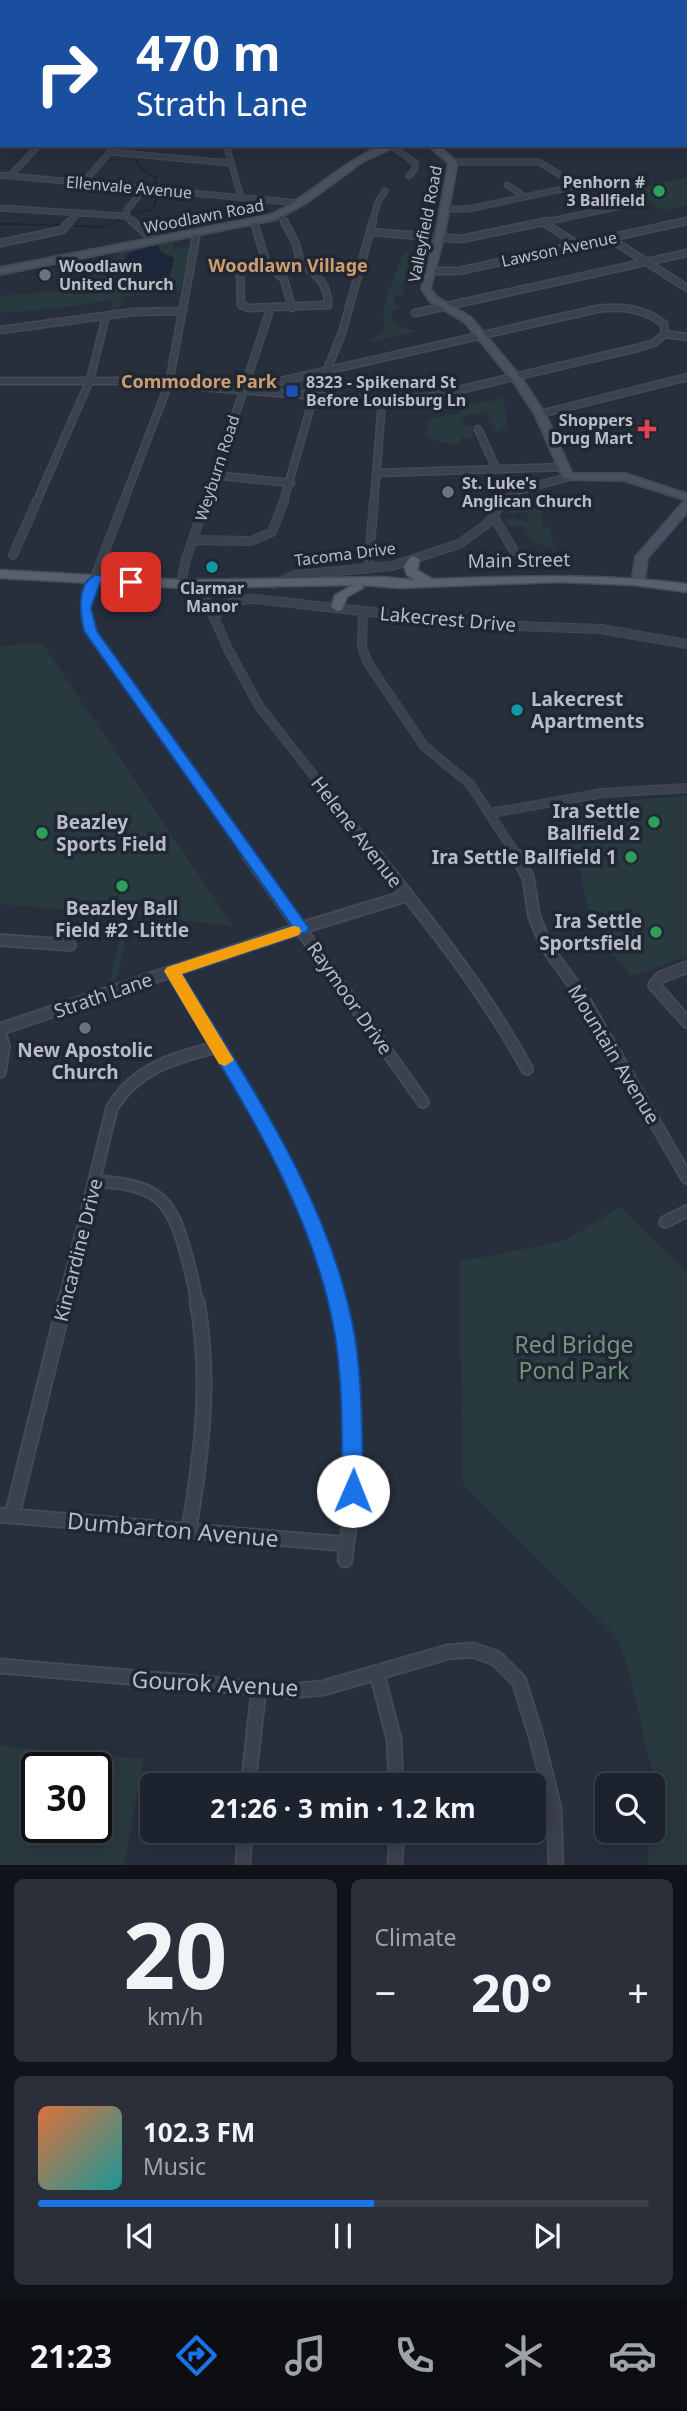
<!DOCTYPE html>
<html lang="en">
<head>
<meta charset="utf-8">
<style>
  :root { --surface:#1d232e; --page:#2a2f3a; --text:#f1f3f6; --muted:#a0a4aa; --line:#3b404a; --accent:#1a73e8 }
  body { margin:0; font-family:"Noto Sans",sans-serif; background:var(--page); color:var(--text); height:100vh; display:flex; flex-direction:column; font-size:26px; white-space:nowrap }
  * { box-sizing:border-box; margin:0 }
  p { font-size:23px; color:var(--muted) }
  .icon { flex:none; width:38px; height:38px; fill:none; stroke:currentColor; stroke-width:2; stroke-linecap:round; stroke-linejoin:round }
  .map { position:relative; height:1865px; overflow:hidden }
  .panel { display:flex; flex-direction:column; gap:14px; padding:14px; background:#101319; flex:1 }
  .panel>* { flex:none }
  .top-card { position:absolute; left:0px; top:0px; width:688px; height:147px; box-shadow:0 4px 18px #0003,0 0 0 2px var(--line); background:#1a4fa0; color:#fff; overflow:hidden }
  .tools { position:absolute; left:595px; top:1773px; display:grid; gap:14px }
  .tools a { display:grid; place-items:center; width:70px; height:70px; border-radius:10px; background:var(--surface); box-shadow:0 4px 18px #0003,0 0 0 2px var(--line); font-size:35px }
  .speed { position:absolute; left:21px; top:1752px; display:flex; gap:14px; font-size:35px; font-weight:700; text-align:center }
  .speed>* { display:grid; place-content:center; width:91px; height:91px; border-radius:50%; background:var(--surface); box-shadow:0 4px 18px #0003,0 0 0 2px var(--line); line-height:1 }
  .speed .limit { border:4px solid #111; border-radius:10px; background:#fff; color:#111 }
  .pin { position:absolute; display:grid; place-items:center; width:60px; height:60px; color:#fff; margin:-30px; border-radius:14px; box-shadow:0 4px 10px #0006 }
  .me { position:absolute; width:77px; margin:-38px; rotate:1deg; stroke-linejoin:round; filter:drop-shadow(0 0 5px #0008) }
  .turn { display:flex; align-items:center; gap:24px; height:147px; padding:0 21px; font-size:32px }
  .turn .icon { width:91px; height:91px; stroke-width:2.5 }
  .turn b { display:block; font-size:49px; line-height:60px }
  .big { font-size:52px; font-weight:700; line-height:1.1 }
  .panel .card { flex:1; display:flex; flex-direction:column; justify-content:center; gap:10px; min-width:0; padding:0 24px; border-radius:10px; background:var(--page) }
  .panel .dial { align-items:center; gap:0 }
  .dial b { font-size:91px; line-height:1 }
  .song { display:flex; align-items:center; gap:21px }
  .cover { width:84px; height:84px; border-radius:10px; background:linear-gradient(135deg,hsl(20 70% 55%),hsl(180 70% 35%)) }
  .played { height:7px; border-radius:4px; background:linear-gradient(90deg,var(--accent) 55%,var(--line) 55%) }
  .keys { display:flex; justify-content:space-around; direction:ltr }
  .heat { display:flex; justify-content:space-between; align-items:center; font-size:38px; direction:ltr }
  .panel .tiles { flex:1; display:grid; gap:14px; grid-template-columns:1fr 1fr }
  .card:last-child { grid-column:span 2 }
  .trip { position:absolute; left:140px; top:1773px; width:406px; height:70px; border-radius:10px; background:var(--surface); box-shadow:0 4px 18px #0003,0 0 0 2px var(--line); font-weight:700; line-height:70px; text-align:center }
  .menu { display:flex; height:112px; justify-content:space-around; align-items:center; background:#0c0e12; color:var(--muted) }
  .menu .icon { width:49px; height:49px }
  .menu .selected { color:var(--accent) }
  .menu b { font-size:32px; color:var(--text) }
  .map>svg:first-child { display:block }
  .green { fill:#293a3e; fill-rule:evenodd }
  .water { fill:#1b263a }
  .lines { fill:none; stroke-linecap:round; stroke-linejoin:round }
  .stream { stroke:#1b263a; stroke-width:2 }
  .street-far4-casing { stroke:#444a56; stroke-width:7 }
  .street-far3-casing { stroke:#444a56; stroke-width:9 }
  .street-far2-casing { stroke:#444a56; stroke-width:10 }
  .street-far1-casing { stroke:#444a56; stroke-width:14 }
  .street-casing { stroke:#444a56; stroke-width:17 }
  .secondary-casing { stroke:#444a56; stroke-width:4 }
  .primary-casing { stroke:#444a56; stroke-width:3 }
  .street-far4 { stroke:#3b414d; stroke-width:5 }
  .street-far3 { stroke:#3b414d; stroke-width:6 }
  .street-far2 { stroke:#3b414d; stroke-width:8 }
  .street-far1 { stroke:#3b414d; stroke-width:10 }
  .street { stroke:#3b414d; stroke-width:13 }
  .secondary { fill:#495060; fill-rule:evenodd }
  .primary { fill:#59606d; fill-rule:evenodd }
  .route { fill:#1a73e8; stroke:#114b97; stroke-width:2 }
  .slow { fill:#f59e0b }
  .leisure-dot { fill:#2e9e5b; stroke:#202632; stroke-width:2.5 }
  .worship-dot { fill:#6b7280; stroke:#202632; stroke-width:2.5 }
  .transit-dot { fill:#1a4fb4; stroke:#202632; stroke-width:2.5 }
  .health-dot { fill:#e0444e; stroke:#202632; stroke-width:2.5 }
  .culture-dot { fill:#0f9aa8; stroke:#202632; stroke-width:2.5 }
  .labels { text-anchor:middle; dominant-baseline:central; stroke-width:7; stroke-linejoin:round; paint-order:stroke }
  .far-poi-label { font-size:16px; font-weight:bold; fill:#b7bcc8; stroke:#202632; text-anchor:start }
  .far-street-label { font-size:16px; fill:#b7bcc8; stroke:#202632 }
  .far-neighbourhood-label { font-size:18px; font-weight:bold; fill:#cc9d6e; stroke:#202632 }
  .street-label { font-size:19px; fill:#b7bcc8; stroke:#202632 }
  .poi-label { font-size:19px; font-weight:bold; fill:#b7bcc8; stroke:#202632; text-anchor:end }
  .near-park-label { font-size:23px; fill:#70977c; stroke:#202632 }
  .near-street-label { font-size:23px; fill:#b7bcc8; stroke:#202632 }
</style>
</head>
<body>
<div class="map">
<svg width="687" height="1865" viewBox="0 0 687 1865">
  <rect width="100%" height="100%" fill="#272f3d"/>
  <path class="green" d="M687,177V205L664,210L629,189L610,193L598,186L630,179L643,187Z
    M174,239L173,250L190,247L180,292H153L122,297L118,311L110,312L113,299L76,306L0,313V296L88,288L92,266L115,262L121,249ZM148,247L167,255L173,265C161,285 150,291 127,291L122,285C125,271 135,252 148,247Z
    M404,251L408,252C408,265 408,275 401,286L405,294L394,297V304L400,308L392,310L391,319L401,327L417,331L371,342L368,341L385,331C378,304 396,277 404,251Z
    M328,374L331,378L324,394L269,388Z
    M499,397L504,401L507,426L495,432L485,412L461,417L466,426L475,427L470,439L462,437L457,446L433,440L423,433L428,430L427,419L459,413L464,404L490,402Z
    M520,501L525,506L547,509L542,512L543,527L550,528L554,549L536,543L525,533L529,532L522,525L512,528L503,518L528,521L529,513L517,512L516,515L507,513Z
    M42,643L233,926L138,916L131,918L116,981L110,983L125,915L0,904V646Z
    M687,796V956L631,976L610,951L601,912H589L578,863L560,836L585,831L570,809L621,801Z
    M620,1207L687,1272V1865H648L649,1831L653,1830L651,1768L628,1667L617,1637L463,1485L459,1262L564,1241Z
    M0,1746L144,1759L124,1865H0ZM37,1768H96V1827H37Z"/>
  <path class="water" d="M158,245L161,252L174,258L168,285L135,291L123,288L122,263L128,253Z"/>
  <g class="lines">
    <path class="stream" d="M123,0L128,2
      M133,157L144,171L156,178V187
      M133,213L153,209L158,192
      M0,224L62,225
      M75,226L104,227L119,220"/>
    <defs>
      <path id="street-far4" d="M28,2L33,0
        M0,112L2,110
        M226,145L241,197
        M391,145L415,163V169L409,176
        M110,152L230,163
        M453,162H539L578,186
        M0,175L300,203
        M10,176L39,145
        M83,183L116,145
        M507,185L525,197
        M0,208L126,216L134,223
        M444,209H468L605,180
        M280,214L285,223
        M126,216L127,210L144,188
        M69,223L78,213
        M372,223L378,202L385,191
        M540,223L617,207
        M679,223L687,221"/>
      <path id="street-far3" d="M132,221L153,240
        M284,221L296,244L301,265
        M254,222L267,265L284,279L292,308
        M543,222L578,245
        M371,232L461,239L548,221
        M609,238L687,288
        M0,243L62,230L70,221
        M301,265C318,273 328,286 328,305L249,308L241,305L240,270H286Z
        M430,271H459L687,221
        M415,313L687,253
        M0,330L133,312L183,311
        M665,334L687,337
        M327,370L342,333L373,221
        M0,381H124L368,400L429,397L637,348L654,343L665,334
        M254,387L597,309C622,306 644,308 664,324L665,334
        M540,414L687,377
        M478,429L497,470
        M377,473L565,467
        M214,475L291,483
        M36,503L90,380L106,316
        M123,503L169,383L197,232
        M206,503L269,313
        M283,503L314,395
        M374,503L382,401
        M503,503L517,491L568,477"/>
      <path id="street-far2" d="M124,501L86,601L87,620L96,639L250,856
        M494,517L514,551
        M193,540L251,541L272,532L284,501
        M13,555L37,501
        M368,569L374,501
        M181,584L186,559L206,501
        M274,584L295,575L392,566L459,544L487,524L504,501
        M197,589L204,595L228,649L259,706L377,856
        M363,611L362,647L368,663L424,746L470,784L517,856
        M215,617C225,602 238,599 255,599L487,625L601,629L687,644
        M491,813L603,793L687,788"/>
      <path id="street-far1" d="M248,855L423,1102
        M376,855C430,924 485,991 527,1069
        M516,855L528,877L534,916L547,948L582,996L687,1178
        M0,940L70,945
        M687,967L661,977L654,985L687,1022
        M173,971C236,1077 306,1182 337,1303
        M0,1029L301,928L406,896
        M0,1032L4,1047L0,1072
        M96,1181C152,1185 170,1194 185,1250C190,1267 194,1285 197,1303
        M665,1222L687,1211
        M64,1303L112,1108C136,1068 174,1058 217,1047"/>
      <path id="street" d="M336,1301C352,1362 357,1427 353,1490C352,1513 347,1537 345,1560
        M0,1515L346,1544
        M12,1515L65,1301
        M189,1529C202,1452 211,1378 197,1301
        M0,1666L290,1691L323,1688L448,1652L472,1650L496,1658L519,1681L537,1739L554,1808L556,1865
        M377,1674L394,1739L396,1785
        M248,1785L259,1689
        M243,1865L245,1830
        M395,1865L397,1830"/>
      <path id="secondary" d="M306,0H312L313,2H307Z
        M647,0H653V2H647Z
        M0,28H2V32H0Z
        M686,105H687V109H686Z
        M386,145H399L363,161L307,202L276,219L0,274V268L271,215C312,196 343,160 386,145Z
        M428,145H437L457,162L444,234L430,289L436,297L471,318L521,378L545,414L572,474H625L687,494V500L624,480L564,479L535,414L514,382L465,322L430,301L422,289L436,234L449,163Z
        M687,502V512L647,558L644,582L638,585L634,584L632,582L636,557L683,503Z"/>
      <path id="primary" d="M414,556L420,560L417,570L433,579C519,576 602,573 687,584V592L633,585L559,582L400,588L361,585L363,588L347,597L342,610L337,611L331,607L335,595L353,585L181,588L0,578V570L181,580L382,577L415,580L407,575L404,566L410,557Z"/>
    </defs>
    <use href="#street-far4" class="street-far4-casing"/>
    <use href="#street-far3" class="street-far3-casing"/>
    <use href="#street-far2" class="street-far2-casing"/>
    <use href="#street-far1" class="street-far1-casing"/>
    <use href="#street" class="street-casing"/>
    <use href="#secondary" class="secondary-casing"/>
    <use href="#primary" class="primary-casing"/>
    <use href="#street-far4" class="street-far4"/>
    <use href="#street-far3" class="street-far3"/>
    <use href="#street-far2" class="street-far2"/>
    <use href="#street-far1" class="street-far1"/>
    <use href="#street" class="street"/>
    <use href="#secondary" class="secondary"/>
    <use href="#primary" class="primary"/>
  </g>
  <path class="route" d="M95,575L131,578L137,582L131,586L100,583L91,608L97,631L309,928L307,932L182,974C251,1087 332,1203 355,1337C363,1388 362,1439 363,1491L360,1497L353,1500L345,1497L342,1491C342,1439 343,1387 335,1336C313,1202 232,1086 164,971L167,967L292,926L84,631C80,614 76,584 95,575Z"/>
  <path class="slow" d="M293,926L299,927L301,931L299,935L182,974L234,1060L225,1066L219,1064L164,971L167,967Z"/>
  <g class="leisure-dot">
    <circle cx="659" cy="191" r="7"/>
    <circle cx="654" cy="822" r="7"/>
    <circle cx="42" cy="833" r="7"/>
    <circle cx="631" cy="857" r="7"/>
    <circle cx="122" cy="886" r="7"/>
    <circle cx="656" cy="932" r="7"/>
  </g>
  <g class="worship-dot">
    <circle cx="45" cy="275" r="7"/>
    <circle cx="448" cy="492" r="7"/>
    <circle cx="85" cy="1028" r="7"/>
  </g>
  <rect class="transit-dot" x="285" y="384" width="14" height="14" rx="3.5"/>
  <path class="health-dot" d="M643.5 418.5h7v7h7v7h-7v7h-7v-7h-7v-7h7z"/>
  <g class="culture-dot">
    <circle cx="212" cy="567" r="7"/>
    <circle cx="517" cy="710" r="7"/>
  </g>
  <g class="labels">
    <g class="far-poi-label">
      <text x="645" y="182" text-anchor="end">Penhorn #<tspan x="645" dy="18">3 Ballfield</tspan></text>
      <text x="59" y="266">Woodlawn<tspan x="59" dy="18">United Church</tspan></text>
      <text x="306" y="382">8323 - Spikenard St<tspan x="306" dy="18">Before Louisburg Ln</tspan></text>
      <text x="633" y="420" text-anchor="end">Shoppers<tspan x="633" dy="18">Drug Mart</tspan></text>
      <text x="462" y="483">St. Luke's<tspan x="462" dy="18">Anglican Church</tspan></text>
      <text x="212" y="588" text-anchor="middle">Clarmar<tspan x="212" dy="18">Manor</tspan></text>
    </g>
    <g class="far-street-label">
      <text transform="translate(129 187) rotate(5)">Ellenvale Avenue</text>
      <text transform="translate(204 216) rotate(-11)">Woodlawn Road</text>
      <text transform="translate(425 224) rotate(-79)">Valleyfield Road</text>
      <text transform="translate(559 249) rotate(-12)">Lawson Avenue</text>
      <text transform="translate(217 468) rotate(-72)">Weyburn Road</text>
      <text transform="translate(345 554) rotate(-7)">Tacoma Drive</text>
    </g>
    <g class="far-neighbourhood-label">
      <text x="288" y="265">Woodlawn Village</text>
      <text x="199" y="381">Commodore Park</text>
    </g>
    <g class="street-label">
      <text transform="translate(519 560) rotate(-1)">Main Street</text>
      <text transform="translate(448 619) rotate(5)">Lakecrest Drive</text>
      <text transform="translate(357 832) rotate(52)">Helene Avenue</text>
      <text transform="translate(103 995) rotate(-19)">Strath Lane</text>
      <text transform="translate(350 998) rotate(55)">Raymoor Drive</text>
      <text transform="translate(614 1054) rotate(59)">Mountain Avenue</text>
      <text transform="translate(78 1250) rotate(-76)">Kincardine Drive</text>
    </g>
    <g class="poi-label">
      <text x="531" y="699" text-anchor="start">Lakecrest<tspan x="531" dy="22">Apartments</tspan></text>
      <text x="640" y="811">Ira Settle<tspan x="640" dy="22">Ballfield 2</tspan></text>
      <text x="56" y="822" text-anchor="start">Beazley<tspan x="56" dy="22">Sports Field</tspan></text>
      <text x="617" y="857">Ira Settle Ballfield 1</text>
      <text x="122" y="908" text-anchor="middle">Beazley Ball<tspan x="122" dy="22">Field #2 -Little</tspan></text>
      <text x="642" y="921">Ira Settle<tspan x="642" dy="22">Sportsfield</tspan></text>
      <text x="85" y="1050" text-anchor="middle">New Apostolic<tspan x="85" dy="22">Church</tspan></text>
    </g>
    <g class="near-park-label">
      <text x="574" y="1344">Red Bridge<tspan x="574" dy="26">Pond Park</tspan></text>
    </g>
    <g class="near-street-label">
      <text transform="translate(173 1529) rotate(5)">Dumbarton Avenue</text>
      <text transform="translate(215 1683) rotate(3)">Gourok Avenue</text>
    </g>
  </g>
</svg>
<div class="tools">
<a><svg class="icon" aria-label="search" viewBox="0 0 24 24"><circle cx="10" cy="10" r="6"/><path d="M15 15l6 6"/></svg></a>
</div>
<div class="speed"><div class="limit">30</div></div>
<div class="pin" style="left:131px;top:582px;background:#d93025"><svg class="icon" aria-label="arrive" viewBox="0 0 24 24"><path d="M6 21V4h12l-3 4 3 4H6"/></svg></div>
<svg class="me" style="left:353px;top:1491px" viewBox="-20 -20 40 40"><circle r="19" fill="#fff"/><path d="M0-13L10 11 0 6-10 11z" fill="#1a73e8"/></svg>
<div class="trip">21:26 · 3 min · 1.2 km</div>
<div class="top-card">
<div class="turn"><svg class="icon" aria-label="right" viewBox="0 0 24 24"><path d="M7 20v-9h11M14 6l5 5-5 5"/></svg><div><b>470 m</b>Strath Lane</div></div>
</div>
</div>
<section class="panel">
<div class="tiles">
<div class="card dial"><b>20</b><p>km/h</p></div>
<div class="card"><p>Climate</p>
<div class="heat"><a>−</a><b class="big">20°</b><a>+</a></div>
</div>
<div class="card">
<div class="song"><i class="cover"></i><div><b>102.3 FM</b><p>Music</p></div></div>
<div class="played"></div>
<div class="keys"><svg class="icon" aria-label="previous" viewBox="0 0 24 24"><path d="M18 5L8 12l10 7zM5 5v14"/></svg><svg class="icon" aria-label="pause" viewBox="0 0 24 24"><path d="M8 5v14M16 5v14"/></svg><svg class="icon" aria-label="next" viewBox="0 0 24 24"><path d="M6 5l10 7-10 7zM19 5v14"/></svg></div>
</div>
</div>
</section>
<nav class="menu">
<b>21:23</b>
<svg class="icon selected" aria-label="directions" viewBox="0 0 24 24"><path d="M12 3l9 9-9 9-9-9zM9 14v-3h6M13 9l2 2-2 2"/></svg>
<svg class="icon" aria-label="music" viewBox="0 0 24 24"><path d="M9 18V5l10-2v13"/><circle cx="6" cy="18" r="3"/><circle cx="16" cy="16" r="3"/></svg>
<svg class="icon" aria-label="phone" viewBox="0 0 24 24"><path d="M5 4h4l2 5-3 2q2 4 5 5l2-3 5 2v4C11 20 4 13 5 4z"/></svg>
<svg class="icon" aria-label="climate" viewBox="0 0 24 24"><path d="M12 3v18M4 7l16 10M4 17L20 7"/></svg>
<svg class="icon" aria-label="car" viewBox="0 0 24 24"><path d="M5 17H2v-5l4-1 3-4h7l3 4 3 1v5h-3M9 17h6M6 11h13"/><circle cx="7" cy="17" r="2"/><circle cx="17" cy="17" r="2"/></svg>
</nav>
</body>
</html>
